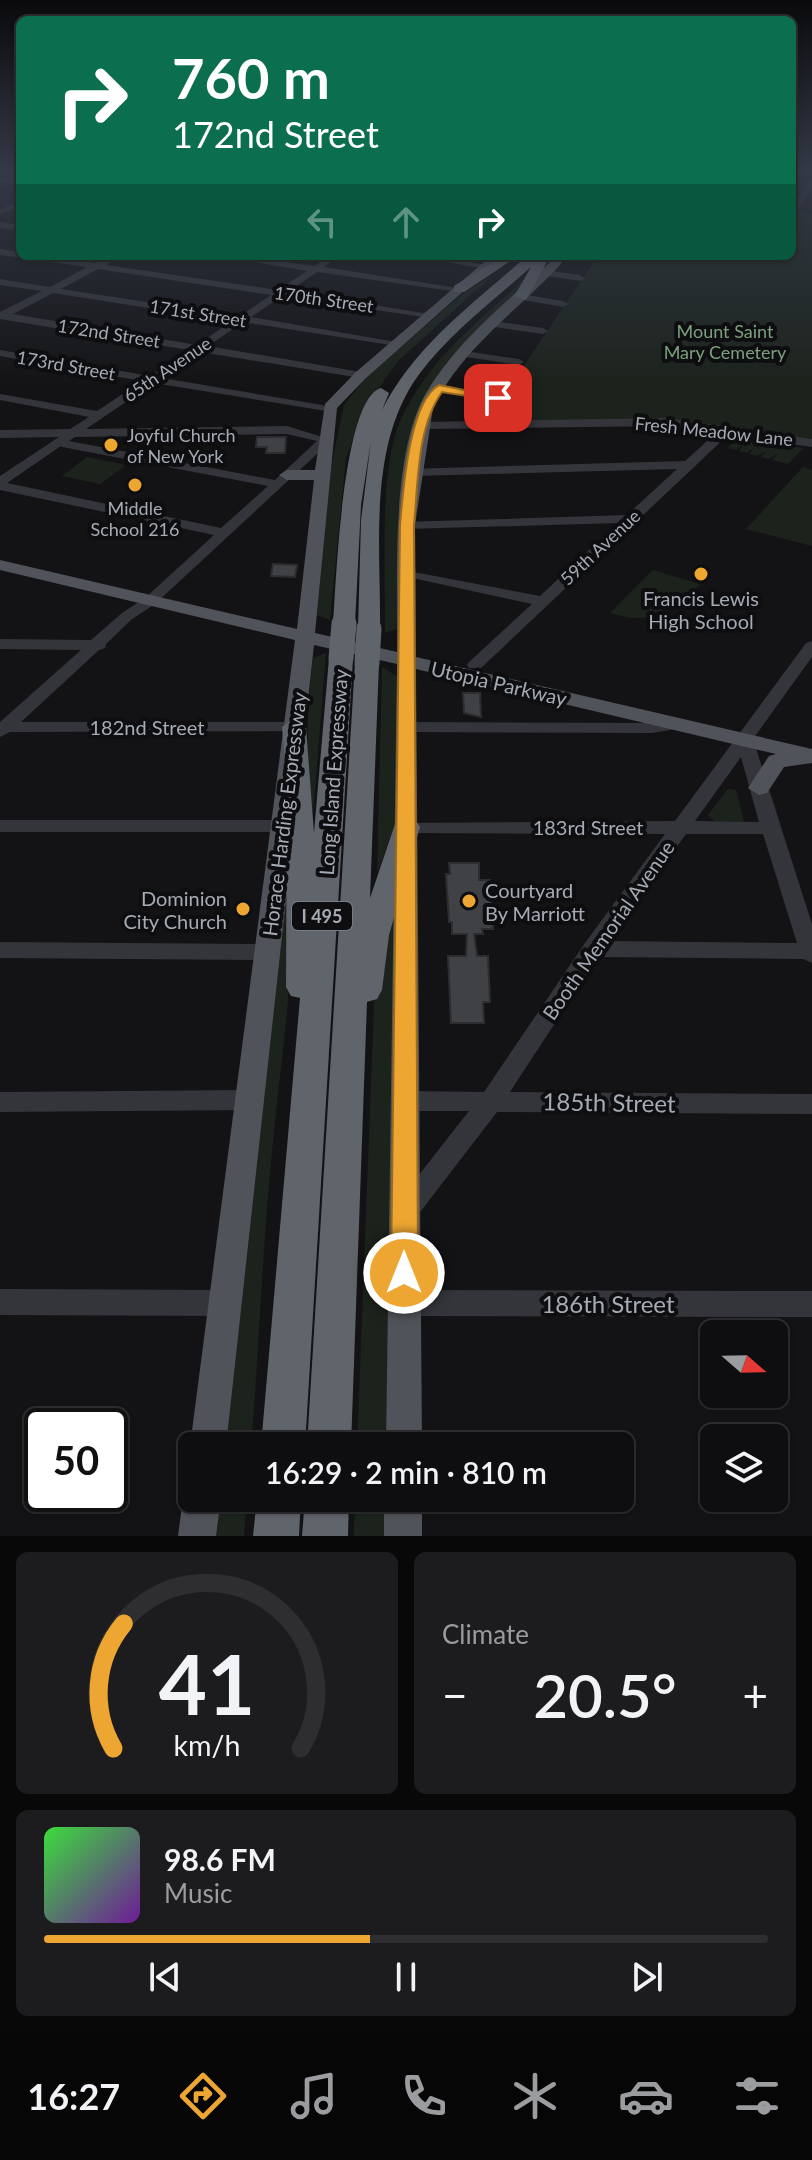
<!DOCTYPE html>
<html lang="en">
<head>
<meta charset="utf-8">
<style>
  :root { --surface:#0e0e10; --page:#1c1c1e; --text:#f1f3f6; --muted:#9b9c9f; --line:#2e2e30; --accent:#eea632 }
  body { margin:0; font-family:Lato,sans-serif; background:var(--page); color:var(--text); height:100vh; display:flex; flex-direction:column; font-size:30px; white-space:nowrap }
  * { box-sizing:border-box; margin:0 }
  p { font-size:26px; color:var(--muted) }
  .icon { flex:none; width:44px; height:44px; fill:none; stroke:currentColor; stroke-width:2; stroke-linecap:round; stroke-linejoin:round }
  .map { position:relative; height:1536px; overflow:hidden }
  .side { display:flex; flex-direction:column; gap:16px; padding:16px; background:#080809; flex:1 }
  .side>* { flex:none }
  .hud { position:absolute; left:16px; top:16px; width:780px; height:244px; border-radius:12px; box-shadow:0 2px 6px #0004,0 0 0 2px var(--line); background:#0b6e4f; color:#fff; overflow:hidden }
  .needle { width:52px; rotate:110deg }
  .controls { position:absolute; left:700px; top:1320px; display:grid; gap:16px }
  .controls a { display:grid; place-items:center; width:88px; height:88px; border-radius:12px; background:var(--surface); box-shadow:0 2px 6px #0004,0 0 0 2px var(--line); font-size:40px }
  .speed { position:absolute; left:24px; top:1408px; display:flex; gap:16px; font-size:40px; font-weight:700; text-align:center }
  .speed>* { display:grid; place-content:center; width:104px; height:104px; border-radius:50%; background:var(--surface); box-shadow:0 2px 6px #0004,0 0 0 2px var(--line); line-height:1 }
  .speed .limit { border:4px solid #111; border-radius:12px; background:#fff; color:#111 }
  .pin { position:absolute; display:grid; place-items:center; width:68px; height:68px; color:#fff; margin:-34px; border-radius:16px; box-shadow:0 4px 12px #0006 }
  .me { position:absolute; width:88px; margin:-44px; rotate:0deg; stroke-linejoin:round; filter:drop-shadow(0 0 6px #0008) }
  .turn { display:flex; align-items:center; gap:28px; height:168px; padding:0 24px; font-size:36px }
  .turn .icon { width:104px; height:104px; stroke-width:2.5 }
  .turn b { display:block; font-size:56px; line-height:68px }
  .lanes { display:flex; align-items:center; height:76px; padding:0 24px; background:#0003; justify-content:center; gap:40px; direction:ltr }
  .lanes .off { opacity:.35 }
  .big { font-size:60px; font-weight:600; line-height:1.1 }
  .side .tile { flex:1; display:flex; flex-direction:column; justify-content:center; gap:12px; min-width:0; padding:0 28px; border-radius:12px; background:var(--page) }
  .side .dial { align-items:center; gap:0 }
  .dial svg { height:208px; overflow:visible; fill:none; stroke:var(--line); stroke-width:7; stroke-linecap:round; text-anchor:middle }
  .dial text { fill:var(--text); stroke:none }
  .song { display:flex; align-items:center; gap:24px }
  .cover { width:96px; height:96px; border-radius:12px; background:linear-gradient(135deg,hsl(120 70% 55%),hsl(280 70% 35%)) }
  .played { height:8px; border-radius:4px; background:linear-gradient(90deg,var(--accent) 45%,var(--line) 45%) }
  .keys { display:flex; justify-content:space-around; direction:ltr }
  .heat { display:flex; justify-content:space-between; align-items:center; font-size:44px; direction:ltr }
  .side .tiles { flex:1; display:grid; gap:16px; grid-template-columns:1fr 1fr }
  .tile:last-child { grid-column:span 2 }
  .trip { position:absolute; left:178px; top:1432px; width:456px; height:80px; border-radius:12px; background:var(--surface); box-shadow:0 2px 6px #0004,0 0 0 2px var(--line); font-weight:600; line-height:80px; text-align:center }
  .tabs { display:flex; height:128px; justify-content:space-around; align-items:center; background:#060606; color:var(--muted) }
  .tabs .icon { width:56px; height:56px }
  .tabs .active { color:var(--accent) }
  .tabs b { font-size:36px; color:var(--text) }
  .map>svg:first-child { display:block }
  .green { fill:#1c231c }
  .building { fill:#3f4145; stroke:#2d2d31; stroke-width:2 }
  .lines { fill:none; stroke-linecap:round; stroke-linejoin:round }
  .minor { fill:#34353a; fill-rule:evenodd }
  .major { fill:#505359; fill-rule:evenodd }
  .highway { fill:#60646b; fill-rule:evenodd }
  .highway-bridge { stroke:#60646b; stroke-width:25 }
  .route { fill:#eea632; stroke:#9b6c20; stroke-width:2 }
  .poi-dot { fill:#eea632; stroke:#0e0e10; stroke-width:3 }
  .labels { text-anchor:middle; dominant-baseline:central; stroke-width:8; stroke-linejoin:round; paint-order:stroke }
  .far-street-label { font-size:18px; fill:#a5abb5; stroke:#0e0e10 }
  .far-park-label { font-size:18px; fill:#7ca07d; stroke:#0e0e10 }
  .far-poi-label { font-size:18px; fill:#a5abb5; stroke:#0e0e10; text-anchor:start }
  .shield { fill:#0e0e10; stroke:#787c84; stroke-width:2 }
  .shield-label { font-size:18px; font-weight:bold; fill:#a5abb5 }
  .poi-label { font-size:20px; fill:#a5abb5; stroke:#0e0e10 }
  .street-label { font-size:20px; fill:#a5abb5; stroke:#0e0e10 }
  .near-street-label { font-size:24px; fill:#a5abb5; stroke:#0e0e10 }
</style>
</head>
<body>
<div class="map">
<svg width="812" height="1536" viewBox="0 0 812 1536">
  <rect width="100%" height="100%" fill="#131315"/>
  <path class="green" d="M792,212L812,214V439L653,418L485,423L598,256H792Z
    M492,276L397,362L365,408L346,458L330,620L317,615L330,472L344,405L369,374L466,291Z
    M526,278L519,292L462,348L422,401L413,437L399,628L385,633C386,575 378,470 401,419C427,361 480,320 526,278Z
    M735,438L804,448L788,464L772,460L777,454L769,459L761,457L766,451L757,456L749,454L754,448L747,453L739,451L743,445L736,450L728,448Z
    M87,457L122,464L124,467L100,484L62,476Z
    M803,467L812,470V546L746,529Z
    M653,570L700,584L689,596L680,594L657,617L631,618L610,613Z
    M326,653L313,815C305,764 306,709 313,658Z
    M382,667L398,677L396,821L377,874Z
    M728,789L736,790L744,822L714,821L708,815Z
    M290,847C300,953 280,1057 271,1162C262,1256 259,1351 251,1446H225Z
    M396,886L388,1446H357L376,955Z
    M219,1498H247L244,1536H215Z
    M355,1498H388L387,1536H354Z"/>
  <path class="building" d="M257,437H286L285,453H266L267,447H256Z
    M273,564L297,565L295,577L271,576Z
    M463,693H480L481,717L464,713Z
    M449,863H479V880H490L493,929H482L483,934H474L477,956H488L490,1002H483L484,1023H451L448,956H466L467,934H452V922H449L446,874H450Z"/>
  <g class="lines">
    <path class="minor" d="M0,177L20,180V184L0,181Z
      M809,180H812V188L797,212H792V207Z
      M20,202V207L0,214V209Z
      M0,222L20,225V231L0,228Z
      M0,249L20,252V256H46L95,263L109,256H120L106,265L278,290L307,271L218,256H241L314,266L329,256H339L324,267L464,289L459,292L317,272L289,291L435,315L430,318L282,296L251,317L402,343L397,346L243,322L208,346L361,372L367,375L361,378L201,352L162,378L322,405L326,407V411L154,383L86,429L287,426L332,440L155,604L132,619L106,644L105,648L99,650L21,722H294L300,723L303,727L300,731L10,732L0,737V722L81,650L0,649V639L91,640L122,613L145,598L214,535L0,490V476L59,437L0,438V430L70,429L89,417L0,400V394L97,411L142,381L0,356V350L150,376L189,350L0,319V312L42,291L0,285V279L50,287L87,267L0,255ZM98,269L271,295L240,316L61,289ZM53,293L232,321L197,345L13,314ZM287,434L317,441L275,480L69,441L75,437ZM61,446L62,447L268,486L221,528L7,483Z
      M410,256H434L492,266L487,269Z
      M545,270L580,275L585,278L580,281L542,275Z
      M521,294L563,301L568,304L563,307L518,299L516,297Z
      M492,321L543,328L548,331L543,334L488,326L487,324Z
      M464,351L519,359L524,362L519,365L460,356L459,354Z
      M439,385L498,395L504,398L498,401L435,390L433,388Z
      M666,418L812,439V447L728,435L481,668H469L467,665L469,662L532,604L403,576V570L540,596L618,523L407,529L400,525L402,522L627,515L677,469L412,476L407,475V469L685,461L716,433L666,426L424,429L420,428V422Z
      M812,641V657L753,739L812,924V963L803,959L598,957L510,1092L812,1094V1114L497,1112L414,1220L405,1224L396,1220L392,1212L396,1204L469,1111H405L397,1108L393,1101L397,1094L405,1091L484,1092L585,943L665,834L406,833L396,827L399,823L675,821L806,643ZM741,757L759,822L695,821ZM686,834H763L797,943L609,941Z
      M675,719L684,724L681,728L652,733L407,732L398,727L407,722L652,723Z
      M0,820H285L295,826L285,832H0Z
      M0,942L267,944L275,946L278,952L275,958L267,960L0,958Z
      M251,1090L259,1093L263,1100L259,1107L251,1110L0,1112V1092Z
      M0,1289L225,1290L235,1294L239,1303L235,1312L225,1316L0,1315Z
      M404,1290L812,1291V1317L404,1316L394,1312L390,1303L394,1294Z"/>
    <path class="major" d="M491,256H503L366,378L337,408L315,633L397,652C398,580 390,456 426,393C457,340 512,297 557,256H568C524,307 463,345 433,408L415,525L416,657L812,749V763L784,767L767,793L759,795L748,788L769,756L776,754L416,669L422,1446H386L397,664L314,645L226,1446H192V1452L190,1446L295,640L0,570V560L297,629L314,480H287L279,475L287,470H315L325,404L356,372Z
      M192,1483V1498H221L216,1536H178L183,1498Z
      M384,1498H422V1536H384Z"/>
    <path class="highway" d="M503,256H518L464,292H454V286Z
      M527,256L549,258L526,300L514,297L531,267C493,301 451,332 420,373C367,444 381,545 380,629L369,636L358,629L361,520L371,441L361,505L355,624L344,631L336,629L333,624C336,586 342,399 381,388L389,393L382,410C415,345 474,303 527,256Z
      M341,651L353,658L305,1446H261L300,998L291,996L286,987L287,781L282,727L294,719L306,727L314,833L329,658Z
      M367,656L379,663L370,898L396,821H416L420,827L389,935L382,990L377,999L367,1002L351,1446H307L355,663Z
      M257,1498H301L299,1536H253Z
      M305,1498H349L348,1536H302Z"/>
    <path class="highway-bridge" d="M341,658L344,624
      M367,663L369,629"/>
  </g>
  <linearGradient id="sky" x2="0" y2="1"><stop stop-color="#0a0a0c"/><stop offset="0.44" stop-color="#333946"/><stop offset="1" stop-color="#333946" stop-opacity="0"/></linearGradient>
  <rect width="812" height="387" fill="url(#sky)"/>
  <path class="route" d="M439,385L504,398L498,401L442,392C417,427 418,483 414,525L418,1273L414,1282L404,1286L395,1282L391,1273L400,525C403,492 409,401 439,385Z"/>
  <g class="poi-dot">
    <circle cx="111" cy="445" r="8"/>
    <circle cx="135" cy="485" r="8"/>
    <circle cx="701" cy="574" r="8"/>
    <circle cx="469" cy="901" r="8"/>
    <circle cx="243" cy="909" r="8"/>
  </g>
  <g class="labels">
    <g class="far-street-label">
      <text transform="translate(324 299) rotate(8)">170th Street</text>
      <text transform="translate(198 313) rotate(9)">171st Street</text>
      <text transform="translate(109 333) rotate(9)">172nd Street</text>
      <text transform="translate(66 365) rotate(10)">173rd Street</text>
      <text transform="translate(167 369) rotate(-34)">65th Avenue</text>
      <text transform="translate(714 431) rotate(6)">Fresh Meadow Lane</text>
      <text transform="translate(600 547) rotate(-43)">59th Avenue</text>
    </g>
    <g class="far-park-label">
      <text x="725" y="331">Mount Saint<tspan x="725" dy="21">Mary Cemetery</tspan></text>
    </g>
    <g class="far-poi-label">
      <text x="127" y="435">Joyful Church<tspan x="127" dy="21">of New York</tspan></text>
      <text x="135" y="508" text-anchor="middle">Middle<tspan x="135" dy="21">School 216</tspan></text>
    </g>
    <rect class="shield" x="292" y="902" width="60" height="28" rx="6"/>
    <g class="shield-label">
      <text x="322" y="916">I 495</text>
    </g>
    <g class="poi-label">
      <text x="701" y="598">Francis Lewis<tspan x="701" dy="23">High School</tspan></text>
      <text x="485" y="890" text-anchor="start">Courtyard<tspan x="485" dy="23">By Marriott</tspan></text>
      <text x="227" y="898" text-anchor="end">Dominion<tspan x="227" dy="23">City Church</tspan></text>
    </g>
    <g class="street-label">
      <text transform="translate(499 683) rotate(13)">Utopia Parkway</text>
      <text x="147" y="727">182nd Street</text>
      <text transform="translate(333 772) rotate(-86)">Long Island Expressway</text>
      <text transform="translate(284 814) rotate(-83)">Horace Harding Expressway</text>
      <text x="588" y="827">183rd Street</text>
      <text transform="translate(608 930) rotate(-55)">Booth Memorial Avenue</text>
    </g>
    <g class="near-street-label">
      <text transform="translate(609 1102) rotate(1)">185th Street</text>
      <text x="608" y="1303">186th Street</text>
    </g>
  </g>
</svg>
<div class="controls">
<a><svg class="needle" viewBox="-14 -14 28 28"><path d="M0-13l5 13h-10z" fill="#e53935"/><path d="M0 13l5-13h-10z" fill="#9b9c9f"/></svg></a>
<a><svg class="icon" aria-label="layers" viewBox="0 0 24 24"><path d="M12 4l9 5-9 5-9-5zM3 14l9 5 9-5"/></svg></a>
</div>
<div class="speed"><div class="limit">50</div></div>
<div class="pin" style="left:498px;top:398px;background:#d93025"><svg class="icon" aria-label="arrive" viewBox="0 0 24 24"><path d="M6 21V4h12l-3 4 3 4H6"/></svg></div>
<svg class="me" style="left:404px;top:1273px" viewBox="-20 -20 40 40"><circle r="17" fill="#eea632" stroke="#fff" stroke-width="3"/><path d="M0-11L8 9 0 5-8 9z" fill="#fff"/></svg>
<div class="trip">16:29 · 2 min · 810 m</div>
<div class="hud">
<div class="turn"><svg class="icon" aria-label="right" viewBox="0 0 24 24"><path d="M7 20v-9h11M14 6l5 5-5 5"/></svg><div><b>760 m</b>172nd Street</div></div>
<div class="lanes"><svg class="icon off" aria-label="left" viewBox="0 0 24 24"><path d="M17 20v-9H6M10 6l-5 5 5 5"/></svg><svg class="icon off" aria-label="ahead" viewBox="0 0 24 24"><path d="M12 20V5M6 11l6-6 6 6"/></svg><svg class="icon" aria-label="right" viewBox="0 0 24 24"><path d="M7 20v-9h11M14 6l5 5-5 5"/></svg></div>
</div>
</div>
<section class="side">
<div class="tiles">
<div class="tile dial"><svg viewBox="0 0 100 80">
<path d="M14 69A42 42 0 1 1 86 69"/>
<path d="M14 69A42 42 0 0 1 18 21" stroke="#eea632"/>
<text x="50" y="56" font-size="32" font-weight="700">41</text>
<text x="50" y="72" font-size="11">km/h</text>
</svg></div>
<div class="tile"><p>Climate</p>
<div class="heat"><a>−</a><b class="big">20.5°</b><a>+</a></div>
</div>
<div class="tile">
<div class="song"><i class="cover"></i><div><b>98.6 FM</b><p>Music</p></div></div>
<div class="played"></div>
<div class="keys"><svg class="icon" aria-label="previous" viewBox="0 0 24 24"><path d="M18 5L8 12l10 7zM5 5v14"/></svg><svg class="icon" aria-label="pause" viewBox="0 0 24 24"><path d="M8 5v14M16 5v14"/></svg><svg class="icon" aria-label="next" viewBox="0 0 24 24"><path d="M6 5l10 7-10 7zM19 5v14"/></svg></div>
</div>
</div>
</section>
<nav class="tabs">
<b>16:27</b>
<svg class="icon active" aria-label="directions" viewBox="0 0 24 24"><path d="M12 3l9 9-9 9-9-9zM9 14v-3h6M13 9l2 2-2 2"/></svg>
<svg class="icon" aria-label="music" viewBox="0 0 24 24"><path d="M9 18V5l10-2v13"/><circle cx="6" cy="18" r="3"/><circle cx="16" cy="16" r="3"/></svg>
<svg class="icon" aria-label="phone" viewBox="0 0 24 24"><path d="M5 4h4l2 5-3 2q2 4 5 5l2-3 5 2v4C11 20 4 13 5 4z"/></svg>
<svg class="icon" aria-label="climate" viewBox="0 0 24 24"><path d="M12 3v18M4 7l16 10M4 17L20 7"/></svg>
<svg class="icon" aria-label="car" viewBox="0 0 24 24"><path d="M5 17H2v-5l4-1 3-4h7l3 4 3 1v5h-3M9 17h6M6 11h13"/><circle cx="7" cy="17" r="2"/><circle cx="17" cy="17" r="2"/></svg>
<svg class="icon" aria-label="filters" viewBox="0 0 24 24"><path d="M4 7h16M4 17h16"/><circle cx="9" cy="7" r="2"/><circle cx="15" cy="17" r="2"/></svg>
</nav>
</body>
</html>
